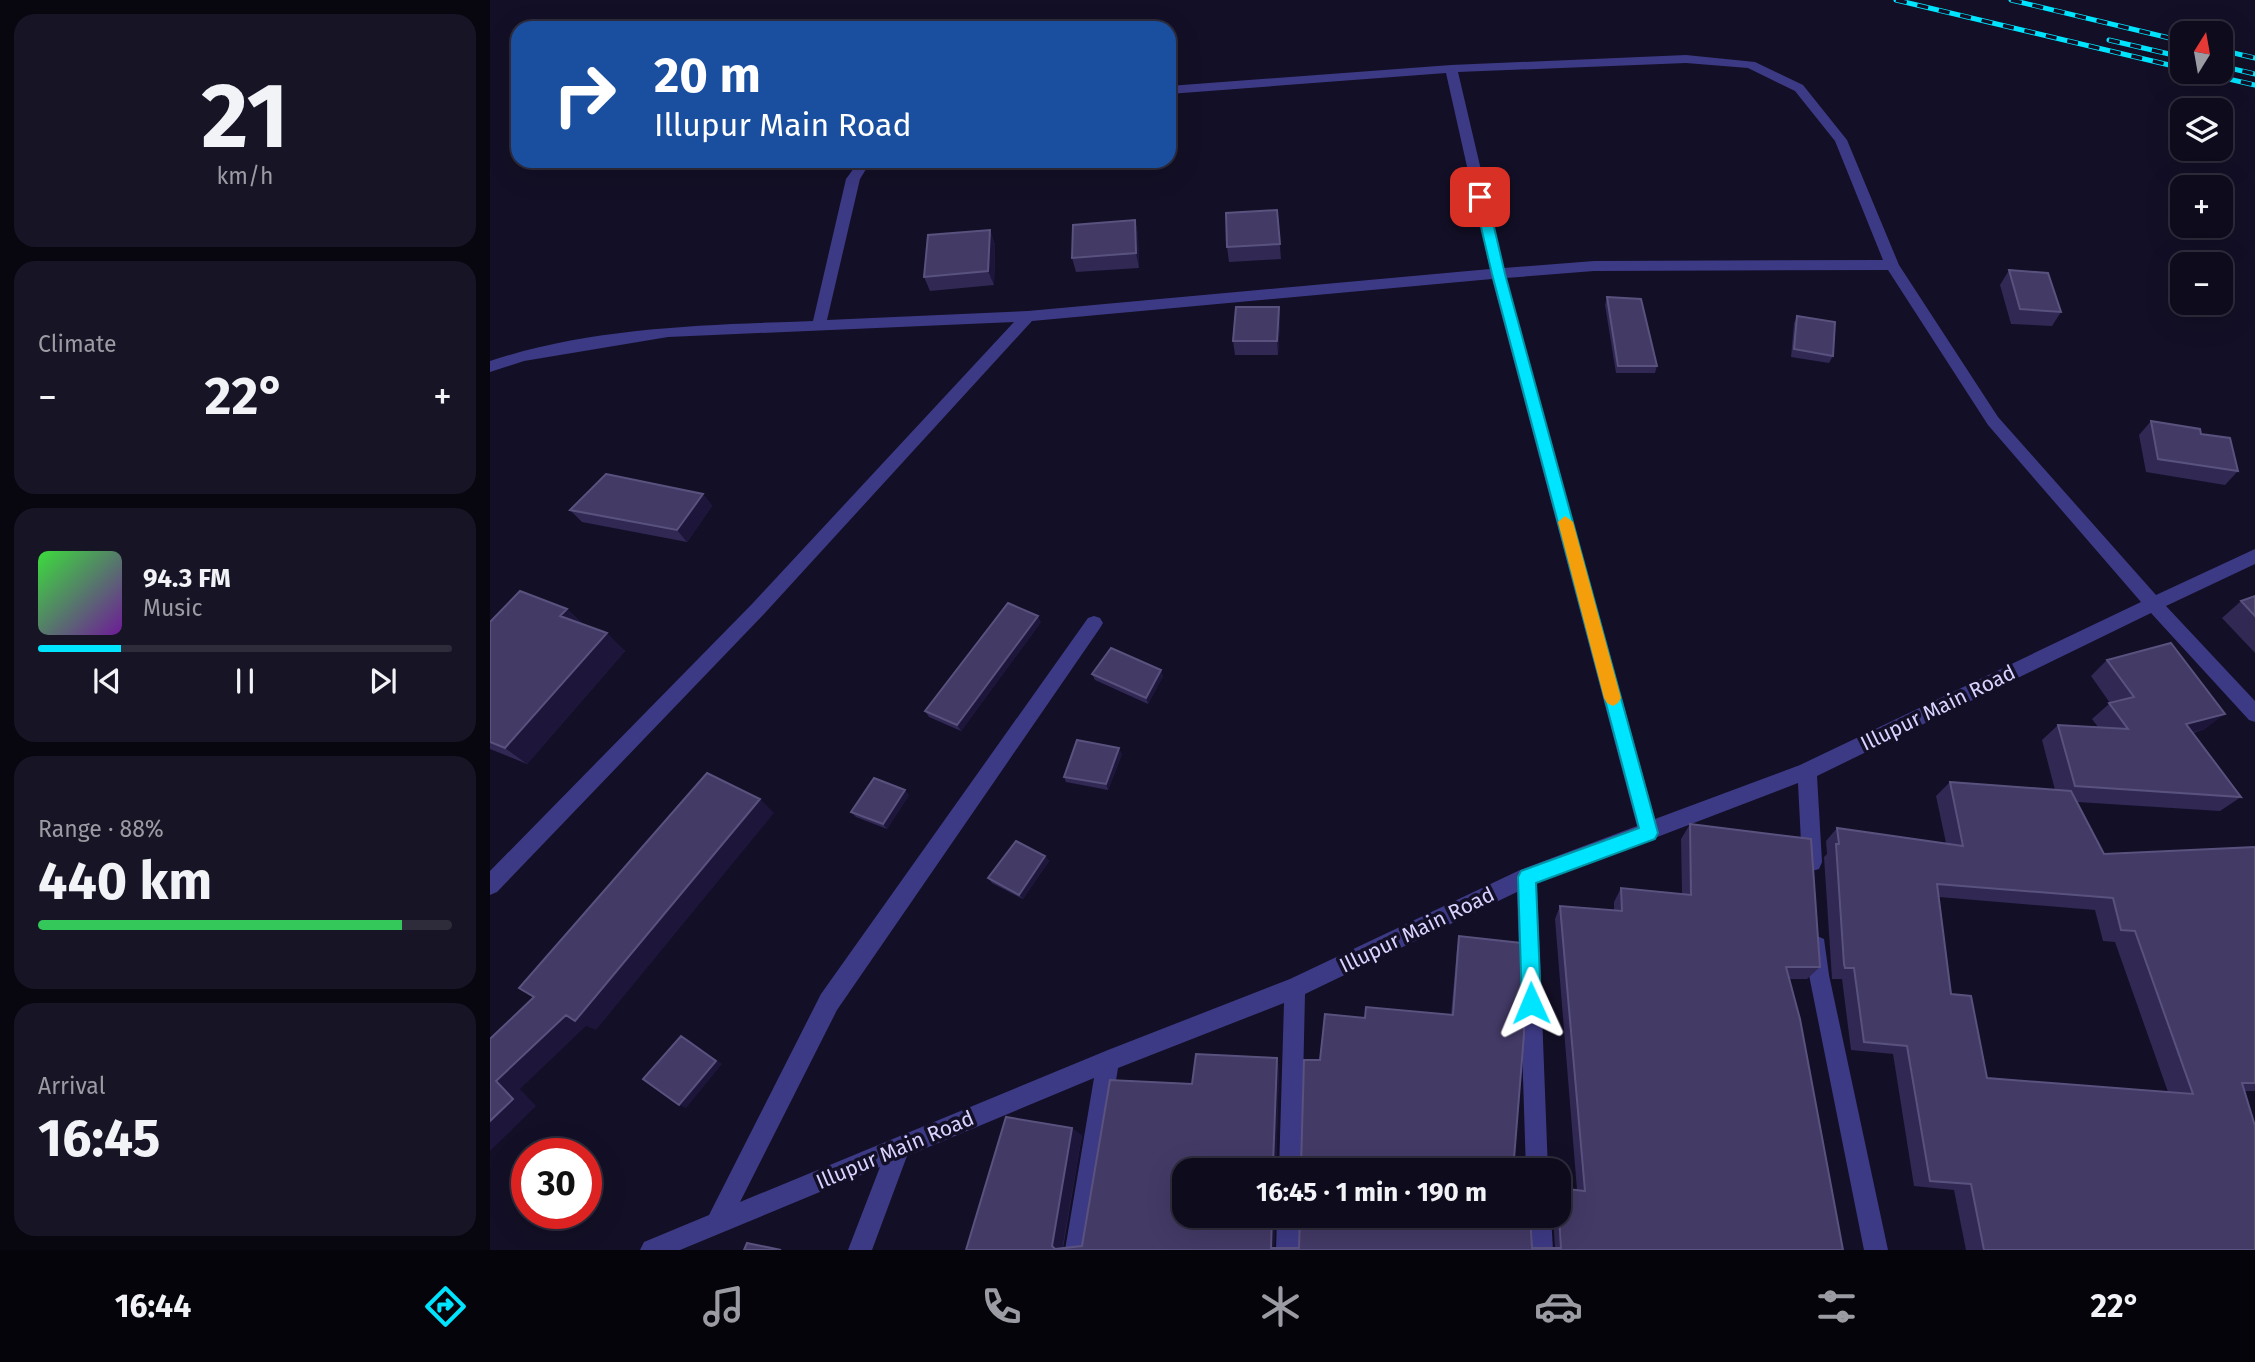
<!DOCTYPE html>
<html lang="en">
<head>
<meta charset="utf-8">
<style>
  :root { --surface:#0e0b1c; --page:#171425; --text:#f1f3f6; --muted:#9b9ba3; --line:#2e2b3b; --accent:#00e5ff }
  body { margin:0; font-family:"Fira Sans",sans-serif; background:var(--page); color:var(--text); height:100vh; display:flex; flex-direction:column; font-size:26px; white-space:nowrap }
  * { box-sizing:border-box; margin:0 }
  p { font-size:23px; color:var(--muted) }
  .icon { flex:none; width:38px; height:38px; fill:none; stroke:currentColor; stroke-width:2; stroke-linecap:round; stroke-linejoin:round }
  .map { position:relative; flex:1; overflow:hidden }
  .details { display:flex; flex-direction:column; gap:14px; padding:14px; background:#08060f; width:490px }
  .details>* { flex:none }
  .guide { position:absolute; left:21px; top:21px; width:665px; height:147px; border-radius:21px; box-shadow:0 7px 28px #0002,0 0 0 2px var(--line); background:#1a4fa0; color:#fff; overflow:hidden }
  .needle { width:46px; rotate:11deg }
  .tools { position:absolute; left:1680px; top:21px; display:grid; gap:14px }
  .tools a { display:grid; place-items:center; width:63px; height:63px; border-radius:14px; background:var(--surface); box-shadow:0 7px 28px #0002,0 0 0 2px var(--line); font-size:35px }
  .speed { position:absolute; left:21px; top:1138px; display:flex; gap:14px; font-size:35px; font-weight:700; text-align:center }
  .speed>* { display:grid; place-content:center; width:91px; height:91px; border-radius:50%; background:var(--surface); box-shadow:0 7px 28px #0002,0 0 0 2px var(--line); line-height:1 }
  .speed .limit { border:10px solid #d22; background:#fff; color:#111 }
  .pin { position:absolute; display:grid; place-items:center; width:60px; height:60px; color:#fff; margin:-30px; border-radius:14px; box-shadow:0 4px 10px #0006 }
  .me { position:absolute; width:77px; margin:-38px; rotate:359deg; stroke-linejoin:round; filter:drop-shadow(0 0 5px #0008) }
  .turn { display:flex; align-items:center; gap:24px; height:147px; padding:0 28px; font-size:32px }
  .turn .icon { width:91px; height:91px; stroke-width:2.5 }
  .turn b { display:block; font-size:49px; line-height:60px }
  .big { font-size:52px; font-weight:700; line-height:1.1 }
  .details .card { flex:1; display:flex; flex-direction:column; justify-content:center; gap:10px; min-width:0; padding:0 24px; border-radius:21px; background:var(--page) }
  .details .dial { align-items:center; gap:0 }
  .dial b { font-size:91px; line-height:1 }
  .song { display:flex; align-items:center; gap:21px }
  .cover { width:84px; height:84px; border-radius:10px; background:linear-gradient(135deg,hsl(120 70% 55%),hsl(280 70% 35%)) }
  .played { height:7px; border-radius:4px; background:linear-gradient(90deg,var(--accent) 20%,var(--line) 20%) }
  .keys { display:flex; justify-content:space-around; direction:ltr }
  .heat { display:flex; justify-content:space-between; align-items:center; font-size:38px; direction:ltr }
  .charge { height:10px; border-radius:5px; background:linear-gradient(90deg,#34c759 88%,var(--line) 0) }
  .trip { position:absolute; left:682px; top:1158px; width:399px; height:70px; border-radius:21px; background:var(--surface); box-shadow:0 7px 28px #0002,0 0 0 2px var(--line); font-weight:700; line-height:70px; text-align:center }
  .menu { display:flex; height:112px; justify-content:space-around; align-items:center; background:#06040b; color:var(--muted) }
  .menu .icon { width:49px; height:49px }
  .menu .active { color:var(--accent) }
  .menu b { font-size:32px; color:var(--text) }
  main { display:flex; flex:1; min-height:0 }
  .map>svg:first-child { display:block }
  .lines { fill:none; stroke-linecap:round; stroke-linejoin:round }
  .minor { fill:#3d3a85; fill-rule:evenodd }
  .rail-casing { stroke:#00e5ff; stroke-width:5 }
  .rail { stroke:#130f26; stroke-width:3.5; stroke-dasharray:11; stroke-linecap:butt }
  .wall { fill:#312854; fill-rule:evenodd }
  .shaded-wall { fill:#1d163a }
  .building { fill:#433a66; stroke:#5a527e; stroke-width:2; fill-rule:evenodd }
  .route { fill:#00e5ff; stroke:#0095a6; stroke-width:2 }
  .slow { fill:#f59e0b }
  .labels { text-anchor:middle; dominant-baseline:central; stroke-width:7; stroke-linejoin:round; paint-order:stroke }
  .street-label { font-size:21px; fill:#d9d4ff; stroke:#130f26 }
</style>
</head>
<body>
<main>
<section class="details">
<div class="card dial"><b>21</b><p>km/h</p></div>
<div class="card"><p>Climate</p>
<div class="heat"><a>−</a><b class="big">22°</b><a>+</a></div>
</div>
<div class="card">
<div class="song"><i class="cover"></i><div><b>94.3 FM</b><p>Music</p></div></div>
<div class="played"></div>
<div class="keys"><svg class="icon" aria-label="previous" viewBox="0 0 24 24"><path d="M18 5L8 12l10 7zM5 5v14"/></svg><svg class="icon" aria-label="pause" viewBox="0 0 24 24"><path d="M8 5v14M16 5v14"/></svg><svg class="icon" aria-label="next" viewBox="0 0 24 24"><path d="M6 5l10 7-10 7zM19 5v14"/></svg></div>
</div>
<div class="card"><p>Range · 88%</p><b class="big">440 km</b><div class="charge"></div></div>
<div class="card"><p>Arrival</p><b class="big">16:45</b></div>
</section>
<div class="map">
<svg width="1765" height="1250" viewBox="0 0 1765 1250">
  <rect width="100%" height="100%" fill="#130f26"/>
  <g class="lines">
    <path class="minor" d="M1196,55L1265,62L1313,85L1357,140L1409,265L1508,417L1666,595L1765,549V564L1676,606L1765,701V722L1759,720L1661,613L1327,776L1332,862L1329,869L1322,871L1315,869L1312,862L1308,783L1047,883L1058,1171H1036L1027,892L815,994L811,1171H789L794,1003L628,1068L599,1250H575L604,1078L417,1156L382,1250H358L390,1167L190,1250H150L154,1242L219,1215L331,994L598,618L604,616L610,618L613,623L610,628L347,1010L250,1202L618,1050L800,979L1030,870L1147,826L1002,279L542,321L274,614L7,892L0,895V871L262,604L524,322L178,337L34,361L0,372V361C103,327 215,325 323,321L356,179L369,161H381L370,179L337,320L538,311L1000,269L956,73L679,94V86L961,65ZM1196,63L1258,68L1305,91L1345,141L1393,260L1104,261L1014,268L968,72ZM1398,270L1498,425L1651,602L1310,765L1165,819L1016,278L1104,271Z
      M1327,936L1334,939L1339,975L1398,1250H1374L1319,975L1317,946L1320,939Z
      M787,1216H811L810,1250H786Z
      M1037,1216H1061L1063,1250H1039Z"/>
    <defs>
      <path id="rail" d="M1406,0L1692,68
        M1521,0L1692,41
        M1619,40L1692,57
        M1731,50L1765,58
        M1731,66L1765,74
        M1708,72L1765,85"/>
    </defs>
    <use href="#rail" class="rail-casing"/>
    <use href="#rail" class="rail"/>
  </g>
  <path class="wall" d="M787,210L791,259L739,262L737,247Z
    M645,220L648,235L649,268L586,272L582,258Z
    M500,230L505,245L504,285L440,291L434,277Z
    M1519,270L1571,312L1562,326L1521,324L1510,285Z
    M1117,297L1167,366L1165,373H1126L1115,305Z
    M789,307L790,321L788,355H745L743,341Z
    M1307,316L1343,356L1339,363L1301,357L1304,323Z
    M1661,421L1711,434L1748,471L1735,485L1656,472L1649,435Z
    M213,494L222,506L197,542L92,522L80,510Z
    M1765,596V653L1732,618L1751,601Z
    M77,609L94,625L135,651L37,764L0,749V622Z
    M551,622L471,731L439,717L435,711Z
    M1617,660L1715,729L1703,733L1751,797L1730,811L1587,802L1614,854L1765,847V1091H1754L1765,1250H1476L1464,1190L1424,1186L1403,1054L1361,1050L1352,979H1342L1334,857L1337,854L1336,841L1347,828L1456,843L1446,796L1460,782L1565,790L1552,740L1568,725L1608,727L1602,719L1620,703L1601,676ZM1449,897L1605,910L1613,941L1625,942L1678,1092L1497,1078L1461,994Z
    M602,674L673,676L658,704L605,680Z
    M632,754L618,790L576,782L574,777Z
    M419,795L397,829L366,817L361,812Z
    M1200,824L1330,967L1317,979H1299L1353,1250H476L592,1135L573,1248L592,1246L702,1084L789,1067L786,1167H811L830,1060L875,1018L961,1015L967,948L969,936L1023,1171L695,1216H785L784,1248H1065L1063,1216H1069L1087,1190L1065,919L1070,906L1124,911V902L1131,888L1192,894L1191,839Z
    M555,856L559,861L533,899L502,883L498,878Z"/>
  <path class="shaded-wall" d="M645,220L648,235L649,268L646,253Z
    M500,230L505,245L504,285L498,271Z
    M789,307L790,321L788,355L787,341Z
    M213,494L222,506L197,542L187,530Z
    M77,609L96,627L70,616Z
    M548,616L551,622L471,731L467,725Z
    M117,633L135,651L37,764L15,748Z
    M671,670L673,676L658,704L656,698Z
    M1735,714L1715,729L1677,739L1696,724Z
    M629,748L632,754L618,790L616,784Z
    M415,790L419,795L397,829L393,824Z
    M270,799L284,813L106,1030L96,1026L30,1089L46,1106L0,1151V1121L6,1081Z
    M555,856L559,861L533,899L529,895Z
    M191,1036L198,1039L232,1064L196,1108L189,1105Z
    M787,1058L789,1067L786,1171L783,1165Z
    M582,1128L592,1135L572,1250L565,1249L562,1246Z
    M782,1216H785L784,1250L781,1248Z"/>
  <path class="building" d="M787,210L790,244L737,247L736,213Z
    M645,220L646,253L582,258L583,225Z
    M500,230L498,271L434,277L438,235Z
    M1519,270L1558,273L1571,312L1530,309Z
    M1117,297L1151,299L1167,366H1128Z
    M746,307H789L787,341H743Z
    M1307,316L1345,322L1343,356L1304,349Z
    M1661,421L1710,429L1711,434L1740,438L1748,471L1668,459Z
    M116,474L213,494L187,530L80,510Z
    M30,591L77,609L70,616L117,633L15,748L0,742V622Z
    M1765,596V616L1751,601Z
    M518,603L548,616L467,725L435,711Z
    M1681,643L1735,714L1696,724L1751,797L1585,786L1568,725L1638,729L1619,703L1644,697L1617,660Z
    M621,648L671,670L656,698L602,674Z
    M587,740L629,748L616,784L574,777Z
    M217,773L270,799L85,1021L76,1015L6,1081L23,1099L0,1121V1039L44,997L29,988Z
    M384,778L415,790L393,824L361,812Z
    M1460,782L1581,791L1614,854L1765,847V1083H1752L1765,1126V1250H1494L1481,1184L1440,1181L1417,1046L1374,1042L1364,968H1355L1354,964L1346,844H1349L1347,828L1473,846ZM1447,884L1623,898L1631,930L1645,931L1703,1094L1497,1078L1481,996L1461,994Z
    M1200,824L1321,839L1330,967H1296L1310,1019L1353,1250H476L516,1117L582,1128L562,1246L565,1249L592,1246L620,1080L702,1084L706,1054L787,1058L783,1165L786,1167H811L814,1060H830L835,1014L875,1018L876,1007L963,1015L969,936L1031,943L1034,1034L1023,1171H695V1216H782L781,1248H809L810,1216H1040L1042,1248H1071L1069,1216V1188L1095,1191L1070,906L1132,911L1131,888L1201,895Z
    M526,841L555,856L529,895L498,878Z
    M191,1036L226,1061L189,1105L153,1079Z
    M257,1243L291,1250H254Z"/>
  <path class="route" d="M990,193L997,197L1015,274L1168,833L1165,839L1046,883L1051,1003L1048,1010L1041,1012L1035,1010L1032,1003L1028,877L1031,871L1149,828L1002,274L984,197Z"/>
  <path class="slow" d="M1075,516L1083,522L1131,698L1128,703L1123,706L1117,703L1114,698L1068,522Z"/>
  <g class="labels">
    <g class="street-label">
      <text transform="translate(1448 708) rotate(-26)">Illupur Main Road</text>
      <text transform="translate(927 930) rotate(-26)">Illupur Main Road</text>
      <text transform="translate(405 1150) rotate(-23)">Illupur Main Road</text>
    </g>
  </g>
</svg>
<div class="tools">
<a><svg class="needle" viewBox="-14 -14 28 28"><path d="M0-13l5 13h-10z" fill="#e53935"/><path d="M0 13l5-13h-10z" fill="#9b9ba3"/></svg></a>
<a><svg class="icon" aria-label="layers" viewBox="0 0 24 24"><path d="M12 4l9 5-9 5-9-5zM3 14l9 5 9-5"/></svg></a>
<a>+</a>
<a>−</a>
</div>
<div class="speed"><div class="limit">30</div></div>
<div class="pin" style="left:990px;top:197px;background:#d93025"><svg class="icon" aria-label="arrive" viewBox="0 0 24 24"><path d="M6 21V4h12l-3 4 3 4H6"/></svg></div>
<svg class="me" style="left:1041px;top:1003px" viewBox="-20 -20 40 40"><path d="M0-17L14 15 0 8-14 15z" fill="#00e5ff" stroke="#fff" stroke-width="4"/></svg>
<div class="trip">16:45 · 1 min · 190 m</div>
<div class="guide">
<div class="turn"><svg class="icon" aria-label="right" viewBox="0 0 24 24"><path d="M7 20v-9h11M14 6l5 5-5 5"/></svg><div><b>20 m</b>Illupur Main Road</div></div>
</div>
</div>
</main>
<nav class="menu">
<b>16:44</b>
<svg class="icon active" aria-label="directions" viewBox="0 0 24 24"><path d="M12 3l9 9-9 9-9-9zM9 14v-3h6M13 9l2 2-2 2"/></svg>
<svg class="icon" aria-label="music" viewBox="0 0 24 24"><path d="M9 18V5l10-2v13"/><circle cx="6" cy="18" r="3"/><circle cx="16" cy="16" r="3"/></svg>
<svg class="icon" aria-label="phone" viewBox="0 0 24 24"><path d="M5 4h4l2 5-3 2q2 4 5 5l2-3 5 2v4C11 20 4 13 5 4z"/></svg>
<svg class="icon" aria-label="climate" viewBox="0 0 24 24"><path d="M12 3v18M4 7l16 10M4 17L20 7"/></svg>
<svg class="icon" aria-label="car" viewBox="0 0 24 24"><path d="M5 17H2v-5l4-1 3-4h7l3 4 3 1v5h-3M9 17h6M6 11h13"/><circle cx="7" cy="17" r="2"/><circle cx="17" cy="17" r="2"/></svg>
<svg class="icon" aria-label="filters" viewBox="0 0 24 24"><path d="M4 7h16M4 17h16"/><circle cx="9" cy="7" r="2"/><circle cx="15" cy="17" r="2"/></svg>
<b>22°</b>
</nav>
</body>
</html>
